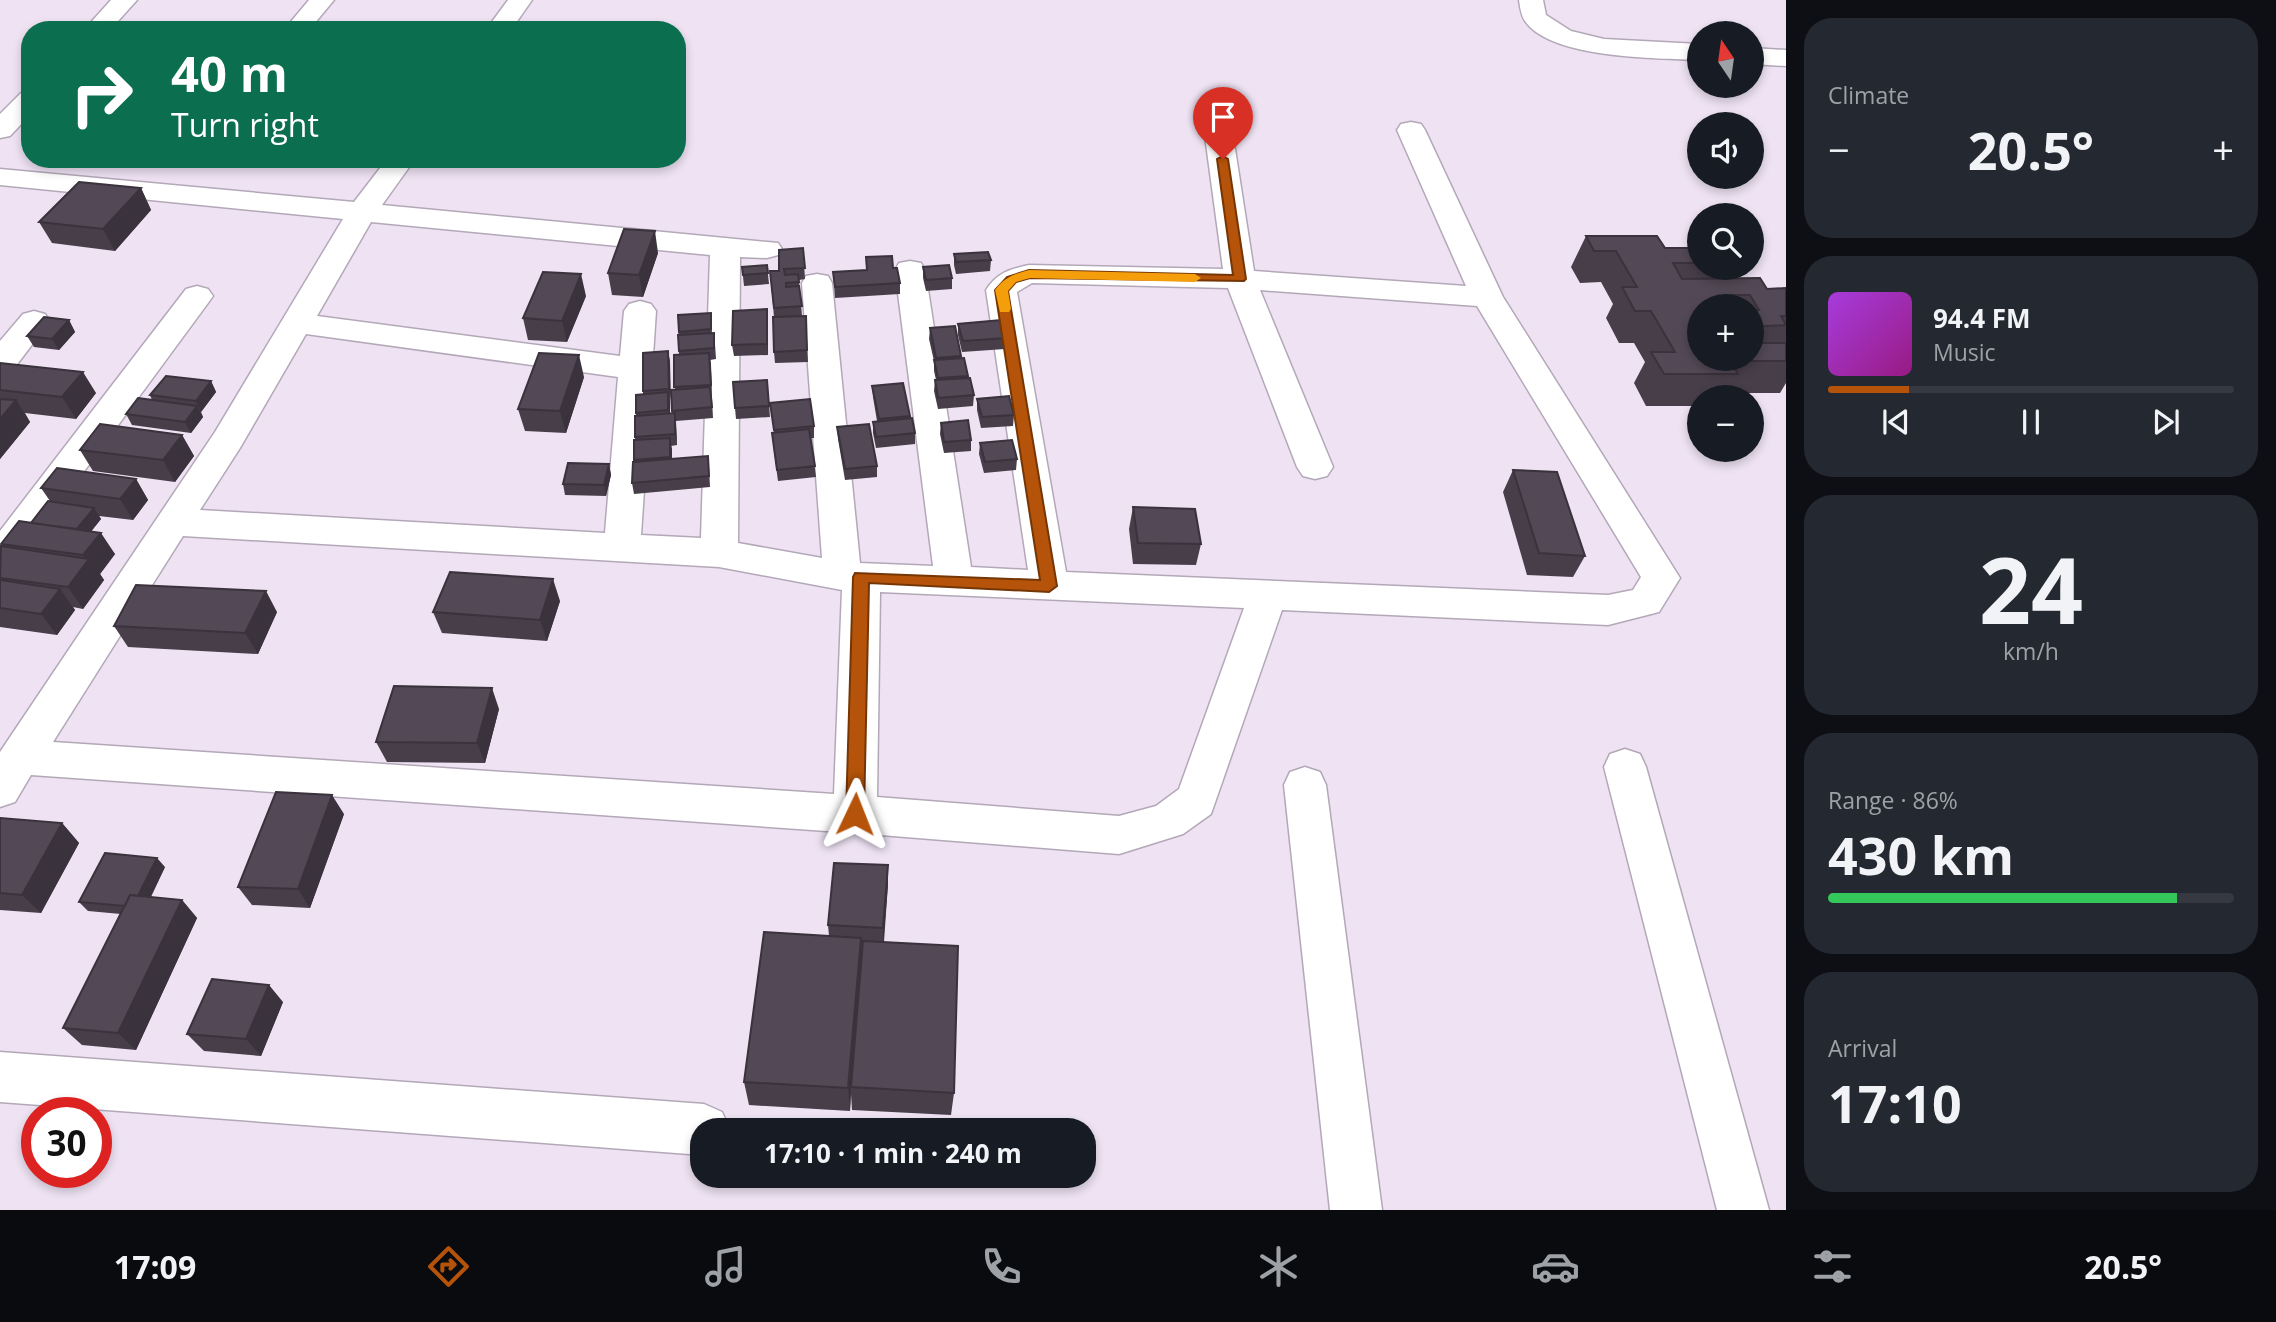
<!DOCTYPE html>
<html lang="en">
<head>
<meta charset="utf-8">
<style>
  :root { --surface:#171b24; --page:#242831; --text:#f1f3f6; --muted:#9ea1a6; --line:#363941; --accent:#b45309 }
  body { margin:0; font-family:"Open Sans",sans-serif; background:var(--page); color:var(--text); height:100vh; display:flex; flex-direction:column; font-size:26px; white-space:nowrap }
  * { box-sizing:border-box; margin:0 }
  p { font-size:23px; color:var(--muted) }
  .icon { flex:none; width:38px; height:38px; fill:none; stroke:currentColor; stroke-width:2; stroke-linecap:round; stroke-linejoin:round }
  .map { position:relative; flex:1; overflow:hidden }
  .sheet { display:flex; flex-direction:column; gap:18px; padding:18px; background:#0d0f14; width:490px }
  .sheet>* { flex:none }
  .top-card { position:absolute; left:21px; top:21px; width:665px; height:147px; border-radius:28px; box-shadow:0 4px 10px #0003; background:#0b6e4f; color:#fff; overflow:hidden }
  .needle { width:46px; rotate:347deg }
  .tools { position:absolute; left:1687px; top:21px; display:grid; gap:14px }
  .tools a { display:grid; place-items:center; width:77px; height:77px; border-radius:50%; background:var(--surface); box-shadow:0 4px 10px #0003; font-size:35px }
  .speed { position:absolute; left:21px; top:1097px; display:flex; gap:14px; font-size:35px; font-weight:700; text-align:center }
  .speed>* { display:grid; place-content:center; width:91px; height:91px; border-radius:50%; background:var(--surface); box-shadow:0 4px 10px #0003; line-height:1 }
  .speed .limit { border:10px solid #d22; background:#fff; color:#111 }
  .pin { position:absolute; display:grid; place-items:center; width:60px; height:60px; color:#fff; margin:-72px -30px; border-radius:50% 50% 50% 0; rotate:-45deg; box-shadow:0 0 7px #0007 }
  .pin .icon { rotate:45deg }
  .me { position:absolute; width:77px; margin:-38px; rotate:2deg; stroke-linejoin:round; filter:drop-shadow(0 0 5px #0008) }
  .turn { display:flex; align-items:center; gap:24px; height:147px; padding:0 35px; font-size:32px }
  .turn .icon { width:91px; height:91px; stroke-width:2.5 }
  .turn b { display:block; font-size:49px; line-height:60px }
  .big { font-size:52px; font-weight:700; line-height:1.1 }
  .sheet .tile { flex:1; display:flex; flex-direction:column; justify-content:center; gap:10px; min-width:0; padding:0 24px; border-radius:28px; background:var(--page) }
  .sheet .dial { align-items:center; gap:0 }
  .dial b { font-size:91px; line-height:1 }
  .song { display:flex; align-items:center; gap:21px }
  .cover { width:84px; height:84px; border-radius:10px; background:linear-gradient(135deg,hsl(280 70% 55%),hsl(310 70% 35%)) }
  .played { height:7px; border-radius:4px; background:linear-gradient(90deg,var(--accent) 20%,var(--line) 20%) }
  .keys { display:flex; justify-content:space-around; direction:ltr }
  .heat { display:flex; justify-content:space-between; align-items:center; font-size:38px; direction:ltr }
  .charge { height:10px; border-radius:5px; background:linear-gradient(90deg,#34c759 86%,var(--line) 0) }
  .trip { position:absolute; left:690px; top:1118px; width:406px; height:70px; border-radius:28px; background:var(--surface); box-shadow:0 4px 10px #0003; font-weight:700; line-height:70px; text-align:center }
  .menu { display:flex; height:112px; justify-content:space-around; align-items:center; background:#090b0e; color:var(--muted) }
  .menu .icon { width:49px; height:49px }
  .menu .on { color:var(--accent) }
  .menu b { font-size:32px; color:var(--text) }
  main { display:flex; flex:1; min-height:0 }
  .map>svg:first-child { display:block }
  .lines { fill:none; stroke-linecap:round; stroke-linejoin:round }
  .minor-casing { stroke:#b3a8b8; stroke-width:3 }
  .minor { fill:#fff; fill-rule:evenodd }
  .wall { fill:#473e4a; fill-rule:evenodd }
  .shaded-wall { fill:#3a323c }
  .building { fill:#534856; stroke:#3a323c; stroke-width:2 }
  .route { fill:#b45309; stroke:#753606; stroke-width:2 }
  .slow { fill:#f59e0b }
</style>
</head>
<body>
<main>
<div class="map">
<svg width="1786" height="1210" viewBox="0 0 1786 1210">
  <rect width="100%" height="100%" fill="#eee2f3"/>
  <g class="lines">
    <defs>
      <path id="minor" d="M111,0H137L110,30H84Z
        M309,0H334L309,30H284Z
        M508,0H532L511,30H486Z
        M1519,0H1543L1546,15L1571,31L1604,39L1699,44V60C1657,58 1551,59 1525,21C1521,15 1520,7 1519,0Z
        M1752,48L1786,50V66L1752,64Z
        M30,91V115L10,136L0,138V114L21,93Z
        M1411,122L1421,124L1425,130L1503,297L1680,578L1659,612L1608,625L1282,610L1211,814L1183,834L1119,854L855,833L31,775L15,802L0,807V752L215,432L343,219L0,185V169L354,202L387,159H415L382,205L778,243L782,249L778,255L767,258L740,257L738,543L822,558L802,283L806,276L817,274L828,276L832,283L860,563L933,566L895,270L899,263L910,261L921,263L925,270L971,567L1028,570L986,290C997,273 1010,269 1029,265L1223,269L1205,136L1209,130L1219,128L1229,130L1233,136L1254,271L1466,286L1397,130L1401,124ZM371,222L710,255L701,538L641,535L656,311L651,304L640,301L629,304L624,311L620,356L317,316ZM1032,283L1228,288L1297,467L1303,476L1315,479L1327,476L1333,467L1260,290L1477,306L1641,577L1633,590L1608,595L1066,572L1017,292ZM306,334L618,377L605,533L200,510L240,448ZM183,536L719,567L842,590L834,794L53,742ZM880,592L1244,608L1179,789L1156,806L1119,816L877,797Z
        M197,286L208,289L213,296L208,303L13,568L0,572V531L186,289Z
        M34,311L45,314L50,321L12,371L0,374V341L23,314Z
        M1625,749L1640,754L1646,767L1769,1210H1717L1604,767L1610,754Z
        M1305,767L1320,772L1326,785L1382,1210H1330L1284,785L1290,772Z
        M0,1052L704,1104L722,1112L730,1130H702V1155L0,1102Z"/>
    </defs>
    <use href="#minor" class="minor-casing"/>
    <use href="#minor" class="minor"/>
  </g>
  <path class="wall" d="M141,188L151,210L115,251L52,243L39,222Z
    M1586,236L1665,248H1699V268H1735L1729,278L1767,289L1786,288V383L1780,393H1727L1724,397H1699V406H1646L1634,383L1645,362L1634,343H1619L1606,318L1613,304L1601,282L1580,283L1571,267ZM1699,306H1752V359H1699Z
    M803,248L805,279L799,280L802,316H806L808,362L775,363L774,352V317L770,271H779Z
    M658,253L643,297L612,295L608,273Z
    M954,254L991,260L990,271L956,274L954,265Z
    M866,257L893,268L900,283V294L835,298L833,272L866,270Z
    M767,265L769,284L744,286L742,267Z
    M923,267L952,278V289L926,291L923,278Z
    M586,296L567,342L528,340L523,318Z
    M711,313L712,333H714L715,344L716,359L710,360L713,418L676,421L677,445L671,446L672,459L709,467L710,487L634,494L632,483L634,462V440H635L636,413L643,394V391L668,351L670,362V414H672L675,389L674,355H679L678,315Z
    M69,320L75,332L59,350L34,347L27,336Z
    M768,320V355L734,356L732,345Z
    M958,324L1006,338L1005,349L962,352L958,335Z
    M930,328L961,356L974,395L973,406L938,409L934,391L935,380H936L934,371V361L929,339Z
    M0,363L96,393L76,419L25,413L30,422L0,459Z
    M584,377L566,433L525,431L518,409Z
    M767,380L770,417L736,419L735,408Z
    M211,381L216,392L201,412L203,417L191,433L132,425L126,414L152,400L150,395Z
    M872,386L910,416L915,433V444L876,448L873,433V422L877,421L873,397Z
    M977,399L1014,415L1013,426L981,428L977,410Z
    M770,403L814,426V438H811L816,477L778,481L773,444L774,433Z
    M941,423L971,440V451L944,453L940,434Z
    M837,427L877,466V477L845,480L838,439Z
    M182,435L194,456L175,482L93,471L80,450Z
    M980,443L1017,459L1016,470L984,473L979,454Z
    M609,464L611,475L606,496L565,495L563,484Z
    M1513,470L1585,556L1573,577L1527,575L1503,492Z
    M136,479L148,500L133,520L99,516L101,519L91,531L115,554L100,574L104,580L83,609L73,607L75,610L57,635L0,627V547L3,546L1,544L31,523L50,501L41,488Z
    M1133,507L1201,544L1196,565L1133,564L1129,529Z
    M560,601L547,641L442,633L433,612Z
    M277,612L258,654L128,647L114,626Z
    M499,709L485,763L387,762L376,742Z
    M344,814L310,908L252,905L238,887Z
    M0,818L62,823L79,843L41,913L0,910Z
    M888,865V884L884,942L954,1093L951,1115L852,1110L851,1094L850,1111L749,1105L744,1082L829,936L828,925Z
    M165,867L151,897L182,900L197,918L136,1050L82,1045L63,1028L121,914L88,911L79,902Z
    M283,1002L261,1056L204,1051L187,1034Z"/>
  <path class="shaded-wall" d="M141,188L151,210L115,251L103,229Z
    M655,231L658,253L643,297L639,275Z
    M581,274L586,296L567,342L562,321Z
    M767,309L768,320V355L767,344Z
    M69,320L75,332L59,350L52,339Z
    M668,351L670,362L671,400L669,389Z
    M709,353L711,364L712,396L711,385Z
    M579,355L584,377L566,433L560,411Z
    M83,372L96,393L76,419L62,397Z
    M211,381L216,392L201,412L196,401Z
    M668,392L670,403V421L668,410Z
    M16,400L30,422L0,459V419Z
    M197,406L203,417L191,433L185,422Z
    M675,413L676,425L677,445L675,434Z
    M182,435L194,456L175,482L163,460Z
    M670,438L672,449V468L670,457Z
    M609,464L611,475L606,496L604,485Z
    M136,479L148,500L133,520L120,499Z
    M94,508L101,519L79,547L72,536Z
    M101,533L115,554L100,574L104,580L83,609L68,587L87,561L83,555Z
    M553,579L560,601L547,641L540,620Z
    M60,589L75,610L57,635L41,614Z
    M266,591L277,612L258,654L245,633Z
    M492,688L499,709L485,763L477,743Z
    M332,795L344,814L310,908L298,889Z
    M62,823L79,843L41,913L22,895Z
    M157,858L165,867L141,916L133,906Z
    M888,865V884L883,946V928Z
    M182,900L197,918L136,1050L118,1033Z
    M861,938L862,963L851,1087L850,1111L848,1088Z
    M269,985L283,1002L261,1056L246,1039Z"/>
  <path class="building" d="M79,182L141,188L103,229L39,222Z
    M624,229L655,231L639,275L608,273Z
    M1586,236H1657L1665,248H1699V263H1673L1682,279L1760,278L1767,289L1786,288V316H1781L1786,325L1752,327V310H1759L1750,295H1728L1735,306H1699V359H1752V343H1786V361H1730L1738,374H1664L1651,352H1675L1651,311H1635L1622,287H1637L1616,251H1594Z
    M803,248L805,268L784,269L785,275L798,274L799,282L786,283V287L799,286L802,306L774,308L770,271H779V250Z
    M988,252L991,260L956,262L954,254Z
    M892,256L893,268H897L900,283L835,287L833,272L867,270L866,257Z
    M767,265L768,273L743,275L742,267Z
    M949,265L952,278L926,280L923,267Z
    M543,272L581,274L562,321L523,318Z
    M767,309V344L732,345L733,311Z
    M711,313V329L679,332L678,315Z
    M806,316L807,350L774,352L773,317Z
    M44,317L69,320L52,339L27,336Z
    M1001,320L1006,338L963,341L958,324Z
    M955,326L961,356L936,358L930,328Z
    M714,333V348L679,351L678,335Z
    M668,351L669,389L643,391V353Z
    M539,353L579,355L560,411L518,409Z
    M709,353L711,385L674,387V355Z
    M964,358L968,376L938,378L934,360Z
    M0,363L83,372L62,397L0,390Z
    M166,376L211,381L196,401L150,395Z
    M970,378L974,395L938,398L935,380Z
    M767,380L769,406L735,408L733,382Z
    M903,383L910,416L879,419L872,386Z
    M710,387L712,407L672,411L671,390Z
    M668,392V410L636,413V395Z
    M1009,396L1014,415L982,417L977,399Z
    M138,398L197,406L185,422L126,414Z
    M0,399L16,400L0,419Z
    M810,399L814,426L774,430L770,403Z
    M675,413V434L635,437V416Z
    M912,418L915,433L876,437L873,422Z
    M968,420L971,440L944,442L941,423Z
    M100,424L182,435L163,460L80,450Z
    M869,424L877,466L845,469L837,427Z
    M809,429L815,466L777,470L772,433Z
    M670,438V457L634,460V440Z
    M1012,440L1017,459L985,462L980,443Z
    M708,456L709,476L632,483L633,462Z
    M568,463L609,464L604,485L563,484Z
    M57,468L136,479L120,499L41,488Z
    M1513,470L1557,472L1585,556L1539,553Z
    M48,501L94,508L77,529L31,523Z
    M1133,507L1195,509L1201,544L1138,543Z
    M19,521L101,533L83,555L1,544Z
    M1,546L89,559L68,587L0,578Z
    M450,572L553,579L540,620L433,612Z
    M0,580L60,589L41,614L0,608Z
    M136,585L266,591L245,633L114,626Z
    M394,686L492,688L477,743L376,742Z
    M276,792L332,795L298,889L238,887Z
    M0,818L62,823L22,895L0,893Z
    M105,853L157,858L138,896L130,895L125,906L79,902Z
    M834,863L888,865L883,928L828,925Z
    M130,895L182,900L118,1033L63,1028Z
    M764,932L861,938L848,1088L744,1082Z
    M863,941L958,946L954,1093L851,1087Z
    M212,979L269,985L246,1039L187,1034Z"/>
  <path class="route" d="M1223,156L1228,159L1246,279L1244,281L1030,278L1016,282L1008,291L1057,586L1049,592L869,583L864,814L861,820L855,822L849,820L846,814L853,577L855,573L1040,580L995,290L1007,277L1029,270L1233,275L1217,159Z"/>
  <path class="slow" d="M1029,270L1195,274L1201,278L1195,282L1030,278L1016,282L1008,291L1011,309L1009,312H1000L995,290C1005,277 1014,274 1029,270Z"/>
</svg>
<div class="tools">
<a><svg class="needle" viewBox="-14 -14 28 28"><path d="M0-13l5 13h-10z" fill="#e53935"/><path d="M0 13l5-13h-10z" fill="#9ea1a6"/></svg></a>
<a><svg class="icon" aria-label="sound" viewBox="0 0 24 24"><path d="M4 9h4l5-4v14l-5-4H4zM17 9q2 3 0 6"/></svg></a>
<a><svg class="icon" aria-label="search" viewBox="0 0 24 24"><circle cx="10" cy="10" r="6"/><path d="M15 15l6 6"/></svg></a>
<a>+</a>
<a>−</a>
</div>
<div class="speed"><div class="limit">30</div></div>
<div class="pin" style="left:1223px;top:159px;background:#d93025"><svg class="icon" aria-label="arrive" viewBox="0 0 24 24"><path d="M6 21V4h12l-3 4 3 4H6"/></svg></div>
<svg class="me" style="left:855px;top:814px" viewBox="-20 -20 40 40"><path d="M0-17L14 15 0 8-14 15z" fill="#b45309" stroke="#fff" stroke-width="4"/></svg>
<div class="trip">17:10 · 1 min · 240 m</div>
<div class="top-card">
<div class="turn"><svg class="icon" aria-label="right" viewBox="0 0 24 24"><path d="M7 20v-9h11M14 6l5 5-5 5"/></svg><div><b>40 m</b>Turn right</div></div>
</div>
</div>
<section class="sheet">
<div class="tile"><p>Climate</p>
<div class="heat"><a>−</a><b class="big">20.5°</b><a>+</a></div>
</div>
<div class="tile">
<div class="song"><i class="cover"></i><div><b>94.4 FM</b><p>Music</p></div></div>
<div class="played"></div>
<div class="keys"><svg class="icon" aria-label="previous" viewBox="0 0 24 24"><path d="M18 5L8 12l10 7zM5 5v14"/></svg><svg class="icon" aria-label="pause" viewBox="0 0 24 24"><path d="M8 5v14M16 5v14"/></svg><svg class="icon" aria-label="next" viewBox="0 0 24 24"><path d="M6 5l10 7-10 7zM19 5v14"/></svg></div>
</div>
<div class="tile dial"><b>24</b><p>km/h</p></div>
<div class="tile"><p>Range · 86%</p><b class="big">430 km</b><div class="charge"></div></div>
<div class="tile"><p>Arrival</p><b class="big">17:10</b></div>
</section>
</main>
<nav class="menu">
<b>17:09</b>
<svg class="icon on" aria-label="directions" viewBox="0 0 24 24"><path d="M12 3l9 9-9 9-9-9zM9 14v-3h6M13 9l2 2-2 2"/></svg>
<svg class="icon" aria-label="music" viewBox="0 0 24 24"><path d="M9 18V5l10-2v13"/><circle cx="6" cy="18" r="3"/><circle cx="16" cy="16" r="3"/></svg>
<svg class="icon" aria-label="phone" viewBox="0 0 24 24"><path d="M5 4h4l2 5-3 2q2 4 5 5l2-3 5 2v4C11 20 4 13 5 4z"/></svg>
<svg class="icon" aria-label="climate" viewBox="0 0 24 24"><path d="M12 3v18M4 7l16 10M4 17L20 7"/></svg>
<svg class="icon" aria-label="car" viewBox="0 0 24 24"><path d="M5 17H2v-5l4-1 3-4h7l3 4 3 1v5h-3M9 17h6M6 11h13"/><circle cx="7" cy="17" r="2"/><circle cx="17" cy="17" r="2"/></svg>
<svg class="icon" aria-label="filters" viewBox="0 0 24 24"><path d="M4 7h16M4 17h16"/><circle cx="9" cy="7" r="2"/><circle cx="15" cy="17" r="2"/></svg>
<b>20.5°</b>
</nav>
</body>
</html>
